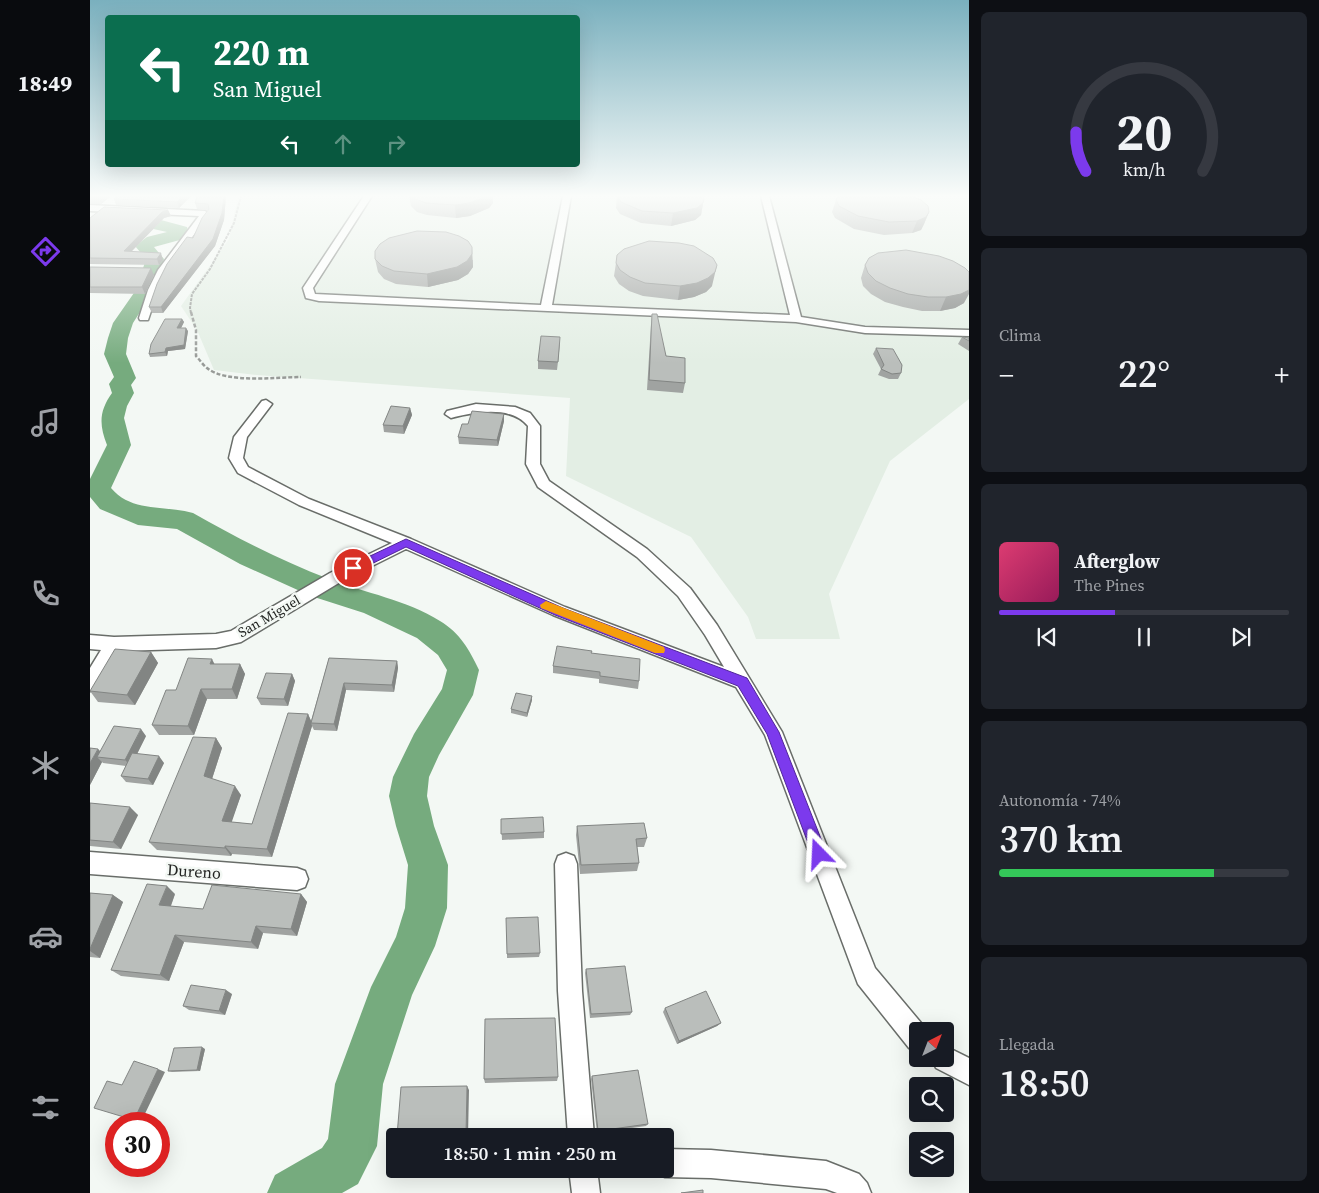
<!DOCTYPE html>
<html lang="es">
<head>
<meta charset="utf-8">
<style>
  :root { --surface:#171b24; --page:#20242c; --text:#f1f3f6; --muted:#9ea1a6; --line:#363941; --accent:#7c3aed }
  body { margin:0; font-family:"Source Serif 4",serif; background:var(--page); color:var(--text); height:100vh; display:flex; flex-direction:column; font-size:19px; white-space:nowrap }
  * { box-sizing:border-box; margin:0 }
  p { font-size:16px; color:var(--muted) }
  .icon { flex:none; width:28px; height:28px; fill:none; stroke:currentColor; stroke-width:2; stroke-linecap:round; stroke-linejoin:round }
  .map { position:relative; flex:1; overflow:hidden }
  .drawer { display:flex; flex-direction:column; gap:12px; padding:12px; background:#0d0f14; width:350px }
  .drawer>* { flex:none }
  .guide { position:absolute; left:15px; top:15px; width:475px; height:152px; border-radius:5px; box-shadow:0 5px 20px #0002; background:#0b6e4f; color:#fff; overflow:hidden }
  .needle { width:32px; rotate:42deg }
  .tools { position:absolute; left:819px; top:1022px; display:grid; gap:10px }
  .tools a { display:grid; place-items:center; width:45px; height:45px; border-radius:5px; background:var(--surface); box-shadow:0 5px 20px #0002; font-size:25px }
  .speed { position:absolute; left:15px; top:1112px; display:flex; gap:10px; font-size:25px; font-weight:700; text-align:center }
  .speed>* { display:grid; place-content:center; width:65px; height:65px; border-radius:50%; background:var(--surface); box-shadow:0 5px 20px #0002; line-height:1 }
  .speed .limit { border:8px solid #d22; background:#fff; color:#111 }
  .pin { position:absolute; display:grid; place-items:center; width:42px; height:42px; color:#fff; margin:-21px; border:2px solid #fff; border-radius:50%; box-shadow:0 1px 5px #0007 }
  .me { position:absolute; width:55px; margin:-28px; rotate:339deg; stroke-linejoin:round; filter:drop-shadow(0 0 4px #0008) }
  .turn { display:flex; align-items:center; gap:18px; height:105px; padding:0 25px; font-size:22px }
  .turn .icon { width:65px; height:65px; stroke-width:2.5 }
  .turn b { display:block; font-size:35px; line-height:42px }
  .lanes { display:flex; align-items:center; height:48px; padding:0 25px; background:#0003; justify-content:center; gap:25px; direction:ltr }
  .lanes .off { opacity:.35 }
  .big { font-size:38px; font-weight:600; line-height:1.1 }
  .drawer .card { flex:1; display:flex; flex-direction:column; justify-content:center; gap:8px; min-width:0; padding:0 18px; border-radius:8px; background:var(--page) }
  .drawer .dial { align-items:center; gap:0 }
  .dial svg { height:130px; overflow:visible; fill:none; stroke:var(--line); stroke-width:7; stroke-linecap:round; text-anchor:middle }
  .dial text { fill:var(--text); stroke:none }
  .song { display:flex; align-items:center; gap:15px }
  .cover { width:60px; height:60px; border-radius:8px; background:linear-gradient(135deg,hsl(340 70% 55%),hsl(330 70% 35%)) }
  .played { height:5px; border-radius:2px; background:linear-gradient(90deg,var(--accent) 40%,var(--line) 40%) }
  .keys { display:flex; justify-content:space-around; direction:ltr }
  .heat { display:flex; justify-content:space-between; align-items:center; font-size:28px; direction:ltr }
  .charge { height:8px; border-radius:4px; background:linear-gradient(90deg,#34c759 74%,var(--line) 0) }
  .trip { position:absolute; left:296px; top:1128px; width:288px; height:50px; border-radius:5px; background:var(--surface); box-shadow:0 5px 20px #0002; font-weight:600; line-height:50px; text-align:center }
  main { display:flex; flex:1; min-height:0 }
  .tab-bar { display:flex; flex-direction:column; width:90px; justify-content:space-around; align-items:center; background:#090b0e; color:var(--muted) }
  .tab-bar .icon { width:35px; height:35px }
  .tab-bar .active { color:var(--accent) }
  .tab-bar b { font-size:22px; color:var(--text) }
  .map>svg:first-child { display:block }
  .built { fill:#e3eee4 }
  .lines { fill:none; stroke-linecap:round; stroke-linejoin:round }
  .river { fill:#76ab7e; fill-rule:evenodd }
  .minor-casing { stroke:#696d69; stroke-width:3 }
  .path-far1 { stroke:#979a97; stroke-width:2; stroke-dasharray:3 1; stroke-linecap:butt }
  .path { stroke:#979a97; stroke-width:2.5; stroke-dasharray:4 2; stroke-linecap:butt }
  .minor { fill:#fff; fill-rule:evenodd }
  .wall { fill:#a0a3a1 }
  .shaded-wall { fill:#828583 }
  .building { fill:#babebb; stroke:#828583 }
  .route { fill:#7c3aed; stroke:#51269a }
  .slow { fill:#f59e0b }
  .labels { text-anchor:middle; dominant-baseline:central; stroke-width:5; stroke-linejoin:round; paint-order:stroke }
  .street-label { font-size:14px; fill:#232523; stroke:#f3f8f4 }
  .near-street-label { font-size:16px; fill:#232523; stroke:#f3f8f4 }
</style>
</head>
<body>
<main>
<nav class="tab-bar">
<b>18:49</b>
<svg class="icon active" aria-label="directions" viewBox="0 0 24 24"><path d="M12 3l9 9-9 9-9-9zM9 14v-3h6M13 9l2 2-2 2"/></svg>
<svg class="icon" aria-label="music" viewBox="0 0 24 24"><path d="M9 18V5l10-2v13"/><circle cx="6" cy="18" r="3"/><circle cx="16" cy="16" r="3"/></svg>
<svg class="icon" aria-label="phone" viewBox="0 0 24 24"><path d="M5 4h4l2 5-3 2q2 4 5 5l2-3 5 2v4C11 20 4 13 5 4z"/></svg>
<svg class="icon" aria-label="climate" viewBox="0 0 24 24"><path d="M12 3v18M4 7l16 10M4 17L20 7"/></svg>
<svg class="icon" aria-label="car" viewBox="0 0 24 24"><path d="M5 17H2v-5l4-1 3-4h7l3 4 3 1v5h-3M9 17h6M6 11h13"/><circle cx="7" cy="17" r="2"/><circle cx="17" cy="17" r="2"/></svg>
<svg class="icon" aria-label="filters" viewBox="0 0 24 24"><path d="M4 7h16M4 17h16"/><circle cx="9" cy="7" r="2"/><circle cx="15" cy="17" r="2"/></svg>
</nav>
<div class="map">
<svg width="879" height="1193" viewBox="0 0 879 1193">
  <rect width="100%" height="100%" fill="#f3f8f4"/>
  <path class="built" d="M148,196H879V399L800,461L739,594L750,639H666L658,617L601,537L476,476L480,398L167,375L124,370L107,330L91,306L139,239Z"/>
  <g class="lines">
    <path class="river" d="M30,196C45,195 69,193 78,206L70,215L71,220L97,227L99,234L97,238L64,247L74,259L64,290L43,323L38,338L36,354L46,378L41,385L44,393L37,406L34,418L41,445L21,488C42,513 75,505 103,513C147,538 192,561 239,579C275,593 317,600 350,621C370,633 379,649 389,670L383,695L349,755L339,777L337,796L344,826L358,865L357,908L345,946L322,995L293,1084L287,1146L268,1184L252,1193H177L185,1175L232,1148L238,1139L245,1084L281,987L306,937L315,908L318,865L306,826L299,796L303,777L324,734L352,689L357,670L348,655L327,638L274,613L221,596L150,564L87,529L48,525L10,509L0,497V479L17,445C9,425 9,411 22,393L19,384L24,377L14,354L18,338L23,323L46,290L56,259L45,246L57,237L77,232L59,228L53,218L54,213L60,206L32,199Z"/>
    <defs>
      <path id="minor" d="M274,196H282L223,288L225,294L451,305L473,196H481L462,305L700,315L671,196H679L711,317L775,327L879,330V336L775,333L706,322L229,301L216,298L213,288Z
        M0,205L115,211L119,214L78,270L68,290L58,320H50L49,318L58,290L68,270L109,216L0,211Z
        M176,400L182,404L157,437L153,458L158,467L219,499L321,539L475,607L634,667L615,635L588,596L547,557L448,487L436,464L438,426C421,405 384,412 361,418L355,414L357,411L386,404L425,407L440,413L450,426V464L459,481L557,549L600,588L627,625L692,732L785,968L837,1030L828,1031V1051L819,1048L768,984L675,735L646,687L463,615L316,549L252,581L151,642L126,648L29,651L6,689L0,691V668L11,650L0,649V635L24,637L126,634L141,631L240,573L302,543L209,505L148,473L139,458L144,437L172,401Z
        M0,852L207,868L215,871L218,879L215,887L207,890L0,874Z
        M476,853L484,856L487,864L492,991L504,1136H478L468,991L465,864L468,856Z
        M855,1046L879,1058V1085L846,1068L842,1059H855Z
        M575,1149L621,1150L736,1161L769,1174L777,1183L781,1193H747L736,1189L621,1178L575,1177L565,1173L564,1169H575Z
        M479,1169H507L510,1193H482Z"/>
    </defs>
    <use href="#minor" class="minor-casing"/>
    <path class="path-far1" d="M101,313L100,308L102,294L120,269L144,223L151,196"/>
    <path class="path" d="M101,312L106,330V356C110,360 113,365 117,368C137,384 186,377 211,377"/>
    <use href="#minor" class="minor"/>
  </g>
  <path class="wall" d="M0,196H21L11,204H0Z
    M28,196H101L89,208L26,205L24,199Z
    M136,196L134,220L125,246L73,313H62L59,307L103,238L118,210L107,209L105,203Z
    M319,196H403V203L399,208L380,216L366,218L337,215L327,212L321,206Z
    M527,196L614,198L611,215L605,220L581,226L551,223L530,214L526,208Z
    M746,200L839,212L834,224L831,230L822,233L794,235L764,229L745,218L742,212Z
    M78,210L81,216L74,218L42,251L73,260L69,265L0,264V218Z
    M285,259L383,260V267L378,274L368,280L338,287L306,284L294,279L288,272Z
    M526,263L622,286L616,292L604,297L588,300L553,296L539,291L529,284L524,276Z
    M775,265L874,303L865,308L850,311H832L813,307L795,302L781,294L773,286L771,278Z
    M0,267L64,275L55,294L0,293Z
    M562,314L576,356L595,383L593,393L557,390L561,324Z
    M92,319L94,322L91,328L98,331L95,349L78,351L77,356L60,357L59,354Z
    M872,337L879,338V351L868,344Z
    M470,344L467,370L448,369V361Z
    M786,348L811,373L808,379H799L788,375L791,369L783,354Z
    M320,408L322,415L314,434L294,432L293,425Z
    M414,414V421L408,446L369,444L368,437L378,424Z
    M61,652L68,663L45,705L8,702L0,691Z
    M501,653L549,681L548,689L509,683V679L463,673V666Z
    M239,658L307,661L308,668L304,692L256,690L247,731L224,730L222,726L182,857L142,854L141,856L67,850L59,842L126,738L132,748L122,779L151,795L141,822L162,824L218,714L221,721Z
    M124,664H150L155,674L147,699H117L104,735H69L62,725L86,690Z
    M202,674L205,681L198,706L171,705L167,698Z
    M442,700L437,717L421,713V709Z
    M56,736L47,754L74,763L63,785L36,782L31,776L36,766L13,763L12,762L0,785L8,749L10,751Z
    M0,803L48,815L31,849L0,846Z
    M411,819L454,832V838L412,840Z
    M487,826L557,838L554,847H547L549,863L547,871L490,874L486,835Z
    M0,893L23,895L33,902L10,958L0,957Z
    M85,894L81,906L113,909L211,894L217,902L207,936L173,933L168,949L94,942L79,981L31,976L21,970Z
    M450,953L449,957L417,958V954Z
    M496,969L542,1012L540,1015L500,1018L495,973Z
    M142,994L135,1015L99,1010L93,1006Z
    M575,1008L631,1023L627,1026L587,1044L573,1012Z
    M115,1049L110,1071L82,1072L78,1071Z
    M502,1076L558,1124L556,1126L507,1133L501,1079Z
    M468,1077L467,1081L395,1083L394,1079Z"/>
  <path class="shaded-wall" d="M12,196H21L11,204L9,198Z
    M93,196H101L89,208L87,202Z
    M134,196H136L134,220L125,246L73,313L71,307Z
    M398,196H403V203L399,208L380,216L366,218L365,205Z
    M614,198L611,215L605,220L581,226L583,213Z
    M78,210L81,216L74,218L36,257L34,251L72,212Z
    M839,212L834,224L831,230L822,233L827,221Z
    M382,247L383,267L378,274L368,280L338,287L337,274Z
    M71,253L73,260L69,265L67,259Z
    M627,265L622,286L616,292L604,297L588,300L590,286Z
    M61,268L64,275L55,294L52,287Z
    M879,290V294L874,303L865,308L850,311L856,297Z
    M92,319L94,322L89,332L87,328Z
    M96,328L98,331L95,349L78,351L77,356L75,352L76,348Z
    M320,408L322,415L314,434L313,426Z
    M414,414V421L408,446L407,440Z
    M61,652L68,663L45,705L37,695Z
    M122,659L127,669L120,664Z
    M307,661L308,668L304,692L302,685Z
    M150,664L155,674L147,699L142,689Z
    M202,674L205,681L198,706L194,699Z
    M254,683L256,690L247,731L244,724Z
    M111,689L117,699L104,735L98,726Z
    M442,696V700L437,717V713Z
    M218,714L222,723H221L222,726L182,857L177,849Z
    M51,729L56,736L41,766L35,760Z
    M126,738L132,748L120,785L114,776Z
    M8,749L15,757H7L12,762L0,785V763Z
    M69,756L74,763L63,785L58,779Z
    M145,786L151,795L139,830L132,821Z
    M40,807L48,815L31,849L23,842Z
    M135,846L142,854L141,856L135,848Z
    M77,886L85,894L78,913L69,905Z
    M211,894L217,902L207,936L201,929Z
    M23,895L33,902L10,958L0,951V949Z
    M166,926L173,933L168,949L161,942Z
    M85,935L94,942L79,981L70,975Z
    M136,990L142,994L135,1015L129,1011Z
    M631,1023L627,1026L587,1044L589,1041Z
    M112,1047L115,1049L110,1071L107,1070Z
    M68,1069L75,1072L51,1122L44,1120Z
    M377,1086L379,1090L378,1136H376Z"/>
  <path class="building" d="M0,196H12L9,198H0Z
    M28,196H93L87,202L24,199Z
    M107,196H134L132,213L123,239L71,307H59L67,284L77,264L97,237L103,238L112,218L119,209L118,204L105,203Z
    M321,196H398L379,203L365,205L336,203L325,199Z
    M527,196H613L614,198L613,203L607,208L583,213L552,211L531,202Z
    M748,196H822L831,200L838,206L839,212L836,217L827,221L799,222L768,216L749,206L746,200Z
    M14,207L78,210L72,212L34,251L71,253L67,259L0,258V218Z
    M327,231L356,232L369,236L378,241L382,247V254L377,261L367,267L337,274L304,271L292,266L285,259V251L290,244L299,238Z
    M559,241L589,243L604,246L623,258L627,265L625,272L618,278L607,283L590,286L555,283L540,277L530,270L526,263L527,255L534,249Z
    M816,250L849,256L863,261L875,268L879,272V290L871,294L856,297H838L818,294L800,288L786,281L778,273L775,265L779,258L788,253Z
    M0,267L61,268L52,287H0Z
    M562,314H567L576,356L595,358V383L559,380Z
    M75,319H92L87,328H96L94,345L76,348L75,352L59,354L61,344Z
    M451,336L470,337L468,362L448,361Z
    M872,337L879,338V341Z
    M786,348L803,349L812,365L811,373L802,374L791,369L794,365Z
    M301,406L320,408L313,426L293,425Z
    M382,411L414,414L407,440L368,437L372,424H378Z
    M467,646L502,651L501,653L550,659L549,681L510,676V672L463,666Z
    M25,649L61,652L37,695L0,691Z
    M98,658L122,659L120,664H150L142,689H111L98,726L62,725L76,690H86Z
    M239,658L307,661L302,685L254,683L244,724L221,723Z
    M176,673L202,674L194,699L167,698Z
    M426,693L442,696L437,713L421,709Z
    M198,713L218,714L177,849L135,846V848L59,842L103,737L126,738L114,776L145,786L132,821L162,824Z
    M24,726L51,729L35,760L7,757Z
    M0,748L8,749L0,763Z
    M42,753L69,756L58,779L31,776Z
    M0,803L40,807L23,842L0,840Z
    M453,817L454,832L411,834V819Z
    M554,823L557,838L546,839L549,863L491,865L487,826Z
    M57,884L77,886L69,905L113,909L122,885L211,894L201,929L166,926L161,942L85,935L70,975L21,970Z
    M0,893L23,895L0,949Z
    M448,917L450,953L417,954L416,918Z
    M535,966L542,1012L501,1014L496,969Z
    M101,985L136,990L129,1011L93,1006Z
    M616,991L631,1023L589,1041L575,1008Z
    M465,1018L468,1077L394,1079L395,1019Z
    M112,1047L107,1070L78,1071L84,1048Z
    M44,1061L68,1069L44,1120L4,1108L17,1081L32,1085Z
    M548,1070L558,1124L508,1131L502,1076Z
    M377,1086L376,1136H307L311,1087Z
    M613,1190V1193H591Z"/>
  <linearGradient id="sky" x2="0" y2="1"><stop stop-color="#7ab0be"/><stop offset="0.54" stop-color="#fafcfa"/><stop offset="1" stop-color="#fafcfa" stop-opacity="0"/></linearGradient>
  <rect width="879" height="363" fill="url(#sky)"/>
  <path class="route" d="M316,539L473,608L657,678L689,732L737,854L735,859L729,861L724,859L677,734L648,686L465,615L316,547L267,571L263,572L258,568L259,566Z"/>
  <path class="slow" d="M456,601L574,647L575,650L574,653H565L451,608L450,605Z"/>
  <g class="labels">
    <g class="street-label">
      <text transform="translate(179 616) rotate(-30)">San Miguel</text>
    </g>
    <g class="near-street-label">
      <text transform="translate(104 871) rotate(4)">Dureno</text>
    </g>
  </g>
</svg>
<div class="tools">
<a><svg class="needle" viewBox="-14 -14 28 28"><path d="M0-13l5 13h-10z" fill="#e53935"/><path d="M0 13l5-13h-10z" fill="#9ea1a6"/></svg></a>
<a><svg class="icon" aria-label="search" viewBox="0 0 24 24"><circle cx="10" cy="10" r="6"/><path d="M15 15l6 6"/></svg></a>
<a><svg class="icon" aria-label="layers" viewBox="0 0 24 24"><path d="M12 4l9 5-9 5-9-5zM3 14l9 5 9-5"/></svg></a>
</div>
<div class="speed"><div class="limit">30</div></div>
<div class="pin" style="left:263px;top:568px;background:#d93025"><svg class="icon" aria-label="arrive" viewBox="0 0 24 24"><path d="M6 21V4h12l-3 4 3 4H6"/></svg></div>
<svg class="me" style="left:729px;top:854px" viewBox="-20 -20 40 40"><path d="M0-17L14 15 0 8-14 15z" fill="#7c3aed" stroke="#fff" stroke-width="4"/></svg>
<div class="trip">18:50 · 1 min · 250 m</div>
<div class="guide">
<div class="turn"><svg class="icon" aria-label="left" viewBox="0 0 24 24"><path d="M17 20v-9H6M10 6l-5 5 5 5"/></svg><div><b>220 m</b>San Miguel</div></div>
<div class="lanes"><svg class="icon" aria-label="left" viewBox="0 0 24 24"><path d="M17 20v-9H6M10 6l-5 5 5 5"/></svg><svg class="icon off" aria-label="ahead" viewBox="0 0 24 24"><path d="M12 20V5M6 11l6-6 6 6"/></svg><svg class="icon off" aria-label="right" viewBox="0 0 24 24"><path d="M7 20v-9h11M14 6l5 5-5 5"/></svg></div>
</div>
</div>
<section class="drawer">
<div class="card dial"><svg viewBox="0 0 100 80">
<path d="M14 69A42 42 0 1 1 86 69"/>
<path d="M14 69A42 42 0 0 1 8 45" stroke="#7c3aed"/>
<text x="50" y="56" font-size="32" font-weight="700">20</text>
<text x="50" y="72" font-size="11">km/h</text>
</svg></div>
<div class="card"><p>Clima</p>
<div class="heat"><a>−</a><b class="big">22°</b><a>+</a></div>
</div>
<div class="card">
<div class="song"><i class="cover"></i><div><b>Afterglow</b><p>The Pines</p></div></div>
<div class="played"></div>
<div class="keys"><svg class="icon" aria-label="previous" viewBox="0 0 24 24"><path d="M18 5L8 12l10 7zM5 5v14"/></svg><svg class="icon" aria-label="pause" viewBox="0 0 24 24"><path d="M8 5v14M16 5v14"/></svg><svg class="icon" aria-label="next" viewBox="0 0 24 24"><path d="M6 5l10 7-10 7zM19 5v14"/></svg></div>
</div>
<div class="card"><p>Autonomía · 74%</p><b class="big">370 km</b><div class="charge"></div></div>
<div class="card"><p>Llegada</p><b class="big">18:50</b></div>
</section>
</main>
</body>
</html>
